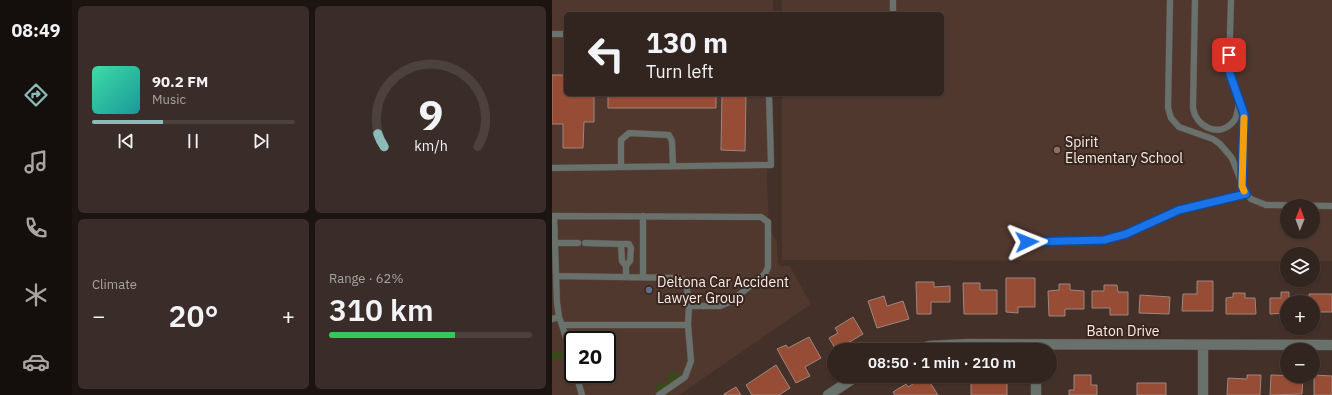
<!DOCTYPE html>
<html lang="en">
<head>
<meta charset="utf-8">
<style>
  :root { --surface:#32241f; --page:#3a2c28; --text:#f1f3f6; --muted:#a8a4a4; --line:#4d413d; --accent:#8bbbb9 }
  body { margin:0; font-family:"IBM Plex Sans",sans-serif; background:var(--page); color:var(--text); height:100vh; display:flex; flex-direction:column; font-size:15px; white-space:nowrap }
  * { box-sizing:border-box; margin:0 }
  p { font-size:13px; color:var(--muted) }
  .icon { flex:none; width:22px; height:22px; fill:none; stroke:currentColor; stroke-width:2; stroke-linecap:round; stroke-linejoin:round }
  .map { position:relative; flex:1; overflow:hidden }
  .sheet { display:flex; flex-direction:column; gap:6px; padding:6px; background:#1c1411; width:480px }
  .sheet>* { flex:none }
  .hud { position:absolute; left:12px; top:12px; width:380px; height:84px; border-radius:6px; box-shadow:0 1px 3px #0004,0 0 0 1px var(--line); background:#32241f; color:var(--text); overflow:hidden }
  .needle { width:26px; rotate:1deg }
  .buttons { position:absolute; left:728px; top:199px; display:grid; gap:8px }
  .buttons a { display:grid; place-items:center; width:40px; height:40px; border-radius:50%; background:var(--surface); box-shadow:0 1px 3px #0004,0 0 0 1px var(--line); font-size:20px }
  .speed { position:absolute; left:12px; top:331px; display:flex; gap:8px; font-size:20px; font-weight:700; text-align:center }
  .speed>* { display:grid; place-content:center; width:52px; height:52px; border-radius:50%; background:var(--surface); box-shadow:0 1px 3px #0004,0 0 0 1px var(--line); line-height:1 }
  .speed .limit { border:2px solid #111; border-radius:6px; background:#fff; color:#111 }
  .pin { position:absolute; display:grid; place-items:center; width:34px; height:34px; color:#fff; margin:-17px; border-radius:8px; box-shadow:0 2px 6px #0006 }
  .me { position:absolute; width:44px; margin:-22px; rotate:88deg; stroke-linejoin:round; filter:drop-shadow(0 0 3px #0008) }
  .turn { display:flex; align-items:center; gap:14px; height:84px; padding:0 16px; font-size:18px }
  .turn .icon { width:52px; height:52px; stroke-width:2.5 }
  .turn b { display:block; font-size:28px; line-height:34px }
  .big { font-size:30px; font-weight:600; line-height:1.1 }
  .sheet .widget { flex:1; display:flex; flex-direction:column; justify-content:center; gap:6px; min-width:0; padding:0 14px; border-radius:6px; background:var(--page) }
  .sheet .dial { align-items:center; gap:0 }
  .dial svg { height:104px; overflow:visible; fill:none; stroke:var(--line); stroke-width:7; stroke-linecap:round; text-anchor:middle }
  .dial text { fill:var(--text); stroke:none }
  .song { display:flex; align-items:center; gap:12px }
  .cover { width:48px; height:48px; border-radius:6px; background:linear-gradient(135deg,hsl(160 70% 55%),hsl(180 70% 35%)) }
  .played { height:4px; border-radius:2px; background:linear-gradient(90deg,var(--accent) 35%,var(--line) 35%) }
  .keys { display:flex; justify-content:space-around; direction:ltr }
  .heat { display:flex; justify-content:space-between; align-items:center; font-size:22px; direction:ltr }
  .charge { height:6px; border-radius:3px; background:linear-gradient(90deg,#34c759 62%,var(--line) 0) }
  .sheet .tiles { flex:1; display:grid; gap:6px; grid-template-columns:repeat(2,1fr) }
  .trip { position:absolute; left:275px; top:343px; width:230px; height:40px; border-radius:20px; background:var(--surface); box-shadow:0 1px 3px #0004,0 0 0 1px var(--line); font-weight:600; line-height:40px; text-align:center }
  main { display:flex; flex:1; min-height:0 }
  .dock { display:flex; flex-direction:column; width:72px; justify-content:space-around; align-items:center; background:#140e0c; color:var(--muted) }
  .dock .icon { width:28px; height:28px }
  .dock .current { color:var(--accent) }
  .dock b { font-size:18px; color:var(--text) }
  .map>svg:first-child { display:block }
  .built { fill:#50382e; fill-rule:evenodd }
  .green { fill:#384a1a }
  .building { fill:#974c35; stroke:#9d867f }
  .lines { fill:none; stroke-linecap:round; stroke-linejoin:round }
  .lane-casing { stroke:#604e47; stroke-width:7 }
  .street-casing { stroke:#604e47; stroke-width:11 }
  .lane { stroke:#68716c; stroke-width:6 }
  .street { stroke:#68716c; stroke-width:10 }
  .route-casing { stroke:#114b97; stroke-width:10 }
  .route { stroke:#1a73e8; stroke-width:7 }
  .slow { stroke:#f59e0b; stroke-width:7 }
  .education-dot { fill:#8d6e63; stroke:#38261f; stroke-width:1.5 }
  .service-dot { fill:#5c6f8a; stroke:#38261f; stroke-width:1.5 }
  .labels { text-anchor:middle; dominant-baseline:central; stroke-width:4; stroke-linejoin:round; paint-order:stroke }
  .poi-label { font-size:14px; fill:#f9ece7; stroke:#38261f; text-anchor:start }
  .street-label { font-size:14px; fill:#f9ece7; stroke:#38261f }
</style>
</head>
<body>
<main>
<nav class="dock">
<b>08:49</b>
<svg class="icon current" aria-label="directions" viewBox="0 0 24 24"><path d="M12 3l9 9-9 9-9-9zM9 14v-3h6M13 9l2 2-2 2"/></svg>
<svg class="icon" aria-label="music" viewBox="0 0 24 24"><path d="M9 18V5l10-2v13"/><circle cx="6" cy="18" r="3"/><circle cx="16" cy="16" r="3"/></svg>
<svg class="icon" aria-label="phone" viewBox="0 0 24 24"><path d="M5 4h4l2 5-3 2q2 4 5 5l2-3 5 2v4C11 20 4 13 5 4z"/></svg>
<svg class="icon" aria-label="climate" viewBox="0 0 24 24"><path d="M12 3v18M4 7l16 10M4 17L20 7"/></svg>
<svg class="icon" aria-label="car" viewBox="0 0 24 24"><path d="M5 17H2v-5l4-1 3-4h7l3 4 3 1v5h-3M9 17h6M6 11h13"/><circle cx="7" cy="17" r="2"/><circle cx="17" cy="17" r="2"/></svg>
</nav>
<section class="sheet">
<div class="tiles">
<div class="widget">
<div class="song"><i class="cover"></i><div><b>90.2 FM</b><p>Music</p></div></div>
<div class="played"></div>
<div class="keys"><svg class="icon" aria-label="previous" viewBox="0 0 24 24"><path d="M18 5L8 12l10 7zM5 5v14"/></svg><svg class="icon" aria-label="pause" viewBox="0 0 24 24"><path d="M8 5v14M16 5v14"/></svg><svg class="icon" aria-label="next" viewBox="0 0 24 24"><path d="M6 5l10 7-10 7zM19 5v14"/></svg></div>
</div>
<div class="widget dial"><svg viewBox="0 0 100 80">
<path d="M14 69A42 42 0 1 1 86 69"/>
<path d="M14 69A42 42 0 0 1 9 59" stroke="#8bbbb9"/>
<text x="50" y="56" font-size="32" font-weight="700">9</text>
<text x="50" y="72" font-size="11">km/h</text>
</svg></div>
<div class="widget"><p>Climate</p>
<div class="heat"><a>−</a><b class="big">20°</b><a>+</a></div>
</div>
<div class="widget"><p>Range · 62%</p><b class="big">310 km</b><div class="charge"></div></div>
</div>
</section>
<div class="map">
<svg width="780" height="395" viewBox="0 0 780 395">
  <rect width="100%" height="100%" fill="#433029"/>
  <path class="built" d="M0,0H221V14H14V94H218L215,180L217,228L225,242L226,264L229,266H238L259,304L127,395H0ZM21,340H55V374H21Z
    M230,0H780V261H761V254H735V261L230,260V94H390V14H230ZM735,206H761V232H735Z"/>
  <path class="green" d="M16,350L18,357L0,360V352Z
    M116,372L127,373L128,379L112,390L104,392L105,383L116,382Z"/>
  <path class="building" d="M0,75H14V94H42V122H32L31,148H11V124H0Z
    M56,94H164V108H56Z
    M170,94H194L193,151L169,150Z
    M454,278H483V307H466V313L454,312Z
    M645,281H661V311H630L631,294H645Z
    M364,282H382V287L398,286V302H379V314H365Z
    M411,283H428V290H445V314H412Z
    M507,284H518V290L532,291V309H513V316H497L496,291L507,290Z
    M552,285H565L566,292H576V315H558V308H540V291H552Z
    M729,292H737V298H746V302H735V313L718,314V298H729Z
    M681,293H693V298H703L704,314H674V298L681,297Z
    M757,294H780V312H761V302H757Z
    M588,295L618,297L617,314L587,313Z
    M332,296L335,306L351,301L357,319L325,328L316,301Z
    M301,317L311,334L284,350L277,338L286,333L283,328Z
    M257,337L269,358L253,367L258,376L244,383L225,349L234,345L236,348Z
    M224,365L238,388L227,395H200L194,385Z
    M522,375H539V385H545V395H517V390H522Z
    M695,375H709L708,395H675L676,378L695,379Z
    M719,375L751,376L750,394L718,395Z
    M762,375L780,376V395H762Z
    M374,376L386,395H343L341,392L354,384L356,387Z
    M440,376H455V395H419V379H440Z
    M585,383H614V395H585Z
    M184,387L189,395H172V394Z"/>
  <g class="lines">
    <defs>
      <path id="lane" d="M618,0L616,108L619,118L627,127L661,139L668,144L680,158L694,194L699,199L714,205L780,206
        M643,0L641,107C643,127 667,138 681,122C686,117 686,108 687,101
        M679,0L677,69L692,114L690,183
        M341,14V0
        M0,34H14
        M69,167V140L77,133L117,135L120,141L121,166
        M0,168L219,165L217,94
        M0,216L209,217L216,222V267L213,274L178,302L168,306H137L136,325H10L7,317L0,319
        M2,216L5,303L7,317
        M91,216V277
        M475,242L552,240L574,234L627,211L694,194
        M3,243H26
        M33,243L69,244
        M4,276L127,278L134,281L137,306
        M74,277V266L78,261L79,248L77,244H69L70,261L74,266
        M10,325L21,362
        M24,374L30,395
        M107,395L133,377L139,361L136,325"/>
      <path id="street" d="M362,350L377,346L417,344L780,345
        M276,395L305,376
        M484,395V376
        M651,395V345"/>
    </defs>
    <use href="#lane" class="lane-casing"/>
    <use href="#street" class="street-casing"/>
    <use href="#lane" class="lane"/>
    <use href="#street" class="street"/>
  </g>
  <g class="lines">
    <defs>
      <path id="route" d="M475,242L552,240L574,234L627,210L694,194L690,186L692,114L678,74L677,55"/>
    </defs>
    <use href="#route" class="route-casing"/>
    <use href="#route" class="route"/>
    <path class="slow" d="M692,118L690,186L692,191"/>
  </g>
  <circle class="education-dot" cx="505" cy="150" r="4"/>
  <circle class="service-dot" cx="97" cy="290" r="4"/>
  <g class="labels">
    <g class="poi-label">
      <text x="513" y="142">Spirit<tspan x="513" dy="16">Elementary School</tspan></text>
      <text x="105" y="282">Deltona Car Accident<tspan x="105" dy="16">Lawyer Group</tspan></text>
    </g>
    <g class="street-label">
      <text x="571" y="331">Baton Drive</text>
    </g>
  </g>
</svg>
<div class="buttons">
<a><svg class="needle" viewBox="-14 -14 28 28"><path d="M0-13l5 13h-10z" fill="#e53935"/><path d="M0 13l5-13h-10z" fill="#a8a4a4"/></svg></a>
<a><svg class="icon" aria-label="layers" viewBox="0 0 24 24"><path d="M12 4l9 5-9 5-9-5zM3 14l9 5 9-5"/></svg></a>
<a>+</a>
<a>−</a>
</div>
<div class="speed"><div class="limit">20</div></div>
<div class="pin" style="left:677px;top:55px;background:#d93025"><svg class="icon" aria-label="arrive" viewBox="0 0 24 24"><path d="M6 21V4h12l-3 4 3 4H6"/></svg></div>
<svg class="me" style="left:475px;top:242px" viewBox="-20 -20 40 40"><path d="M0-17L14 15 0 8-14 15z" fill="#1a73e8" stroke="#fff" stroke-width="4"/></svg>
<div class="trip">08:50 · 1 min · 210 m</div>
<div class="hud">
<div class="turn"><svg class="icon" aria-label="left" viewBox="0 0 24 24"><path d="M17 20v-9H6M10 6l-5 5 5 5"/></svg><div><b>130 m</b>Turn left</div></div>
</div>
</div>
</main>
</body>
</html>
